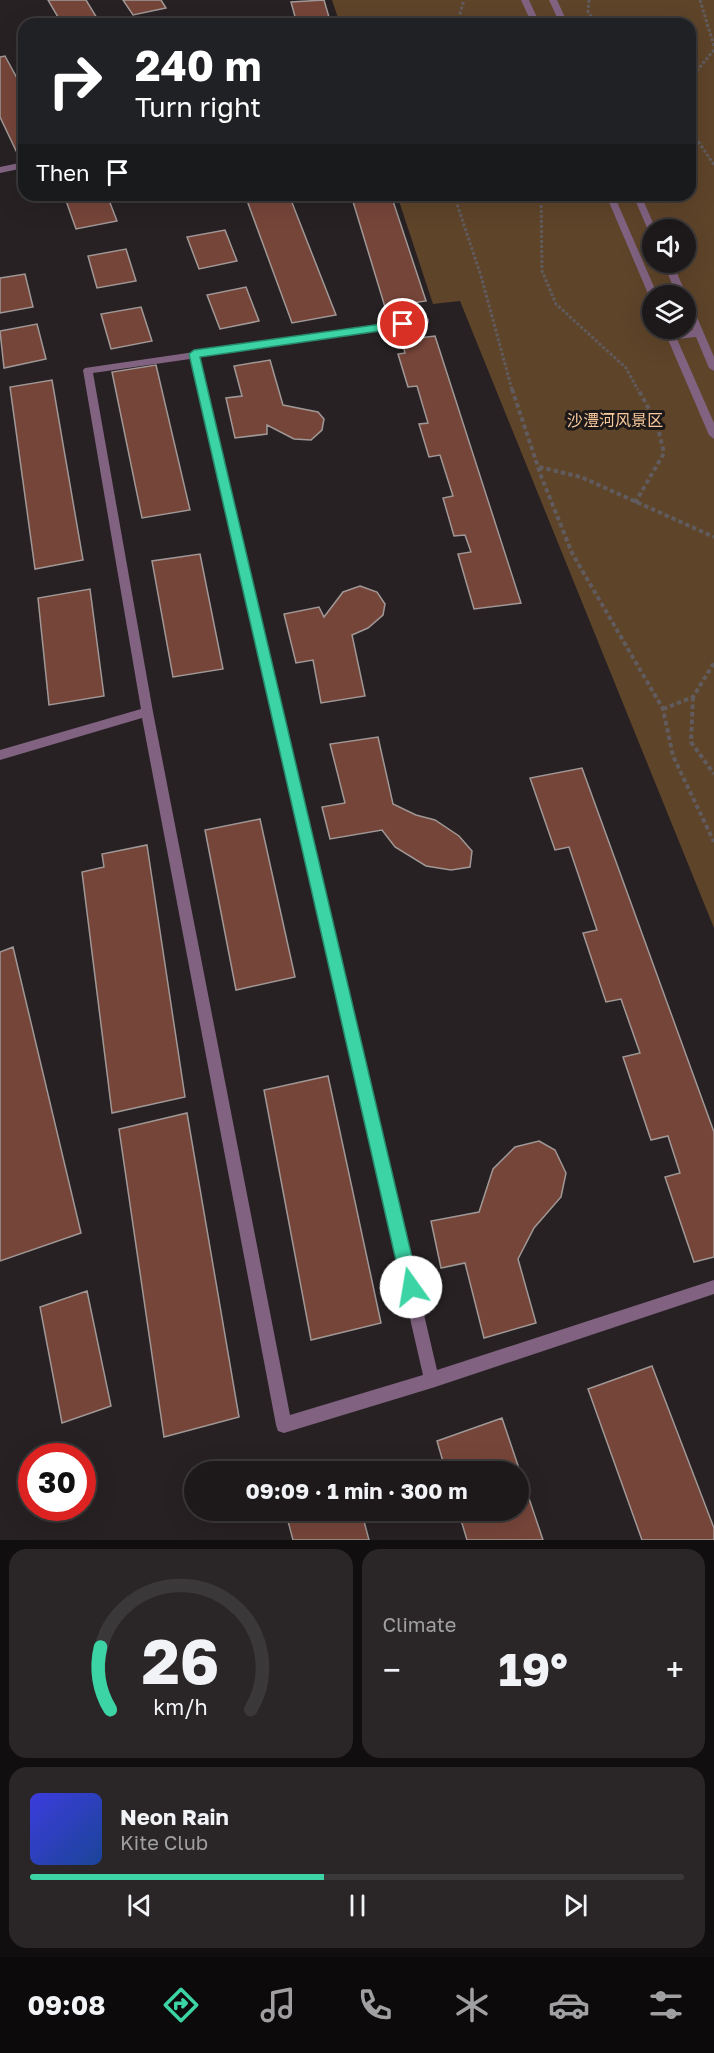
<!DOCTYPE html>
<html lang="en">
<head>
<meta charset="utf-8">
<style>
  :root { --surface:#1d191a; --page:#2a2627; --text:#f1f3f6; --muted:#a0a0a2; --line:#3b3839; --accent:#3cd4a4 }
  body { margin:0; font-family:"Golos Text","Noto Sans SC",sans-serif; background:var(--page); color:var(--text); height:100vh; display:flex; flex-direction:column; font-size:22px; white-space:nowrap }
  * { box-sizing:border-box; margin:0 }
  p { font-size:20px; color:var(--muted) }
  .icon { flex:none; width:33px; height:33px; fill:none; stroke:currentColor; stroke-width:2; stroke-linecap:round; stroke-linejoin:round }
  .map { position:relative; height:1540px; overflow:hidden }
  .panel { display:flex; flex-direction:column; gap:9px; padding:9px; background:#100e0e; flex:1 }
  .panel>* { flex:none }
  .top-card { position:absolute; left:18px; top:18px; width:678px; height:183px; border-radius:18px; box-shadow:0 6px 24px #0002,0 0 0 2px var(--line); background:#202124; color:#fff; overflow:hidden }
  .controls { position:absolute; left:642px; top:219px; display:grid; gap:12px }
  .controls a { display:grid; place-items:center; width:54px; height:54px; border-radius:50%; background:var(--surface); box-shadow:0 6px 24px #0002,0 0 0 2px var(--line); font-size:30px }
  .speed { position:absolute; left:18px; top:1443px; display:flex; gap:12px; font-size:30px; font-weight:700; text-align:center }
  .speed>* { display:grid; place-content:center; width:78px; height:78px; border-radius:50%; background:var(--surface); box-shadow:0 6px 24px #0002,0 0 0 2px var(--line); line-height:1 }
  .speed .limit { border:9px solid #d22; background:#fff; color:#111 }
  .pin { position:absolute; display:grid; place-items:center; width:51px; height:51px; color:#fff; margin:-26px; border:3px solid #fff; border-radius:50%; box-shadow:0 2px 6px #0007 }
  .me { position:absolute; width:66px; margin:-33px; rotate:347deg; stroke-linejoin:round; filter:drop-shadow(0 0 4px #0008) }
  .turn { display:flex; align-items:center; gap:21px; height:126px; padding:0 18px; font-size:27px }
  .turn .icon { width:78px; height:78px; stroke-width:2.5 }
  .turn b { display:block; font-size:42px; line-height:51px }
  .then { display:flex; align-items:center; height:57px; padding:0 18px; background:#0003; gap:12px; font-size:22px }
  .big { font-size:45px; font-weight:700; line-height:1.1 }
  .panel .tile { flex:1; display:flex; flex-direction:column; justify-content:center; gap:9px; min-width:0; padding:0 21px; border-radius:18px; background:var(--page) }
  .panel .dial { align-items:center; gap:0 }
  .dial svg { height:156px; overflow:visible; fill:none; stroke:var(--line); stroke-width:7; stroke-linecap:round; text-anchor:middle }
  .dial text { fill:var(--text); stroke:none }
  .song { display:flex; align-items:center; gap:18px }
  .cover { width:72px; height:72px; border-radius:9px; background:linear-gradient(135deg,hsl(240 70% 55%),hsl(220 70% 35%)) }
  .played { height:6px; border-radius:3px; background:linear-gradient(90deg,var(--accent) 45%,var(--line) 45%) }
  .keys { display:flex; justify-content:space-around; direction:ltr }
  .heat { display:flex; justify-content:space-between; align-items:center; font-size:33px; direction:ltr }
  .panel .tiles { flex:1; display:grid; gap:9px; grid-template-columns:1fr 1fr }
  .tile:last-child { grid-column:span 2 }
  .trip { position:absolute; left:184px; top:1461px; width:345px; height:60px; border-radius:30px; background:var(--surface); box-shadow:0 6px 24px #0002,0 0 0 2px var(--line); font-weight:700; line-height:60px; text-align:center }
  .tabs { display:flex; height:96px; justify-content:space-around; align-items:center; background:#0c0a0a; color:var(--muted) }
  .tabs .icon { width:42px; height:42px }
  .tabs .on { color:var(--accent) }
  .tabs b { font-size:27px; color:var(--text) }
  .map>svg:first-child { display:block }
  .green { fill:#5e4429; fill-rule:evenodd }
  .building { fill:#76453a; stroke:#a09896; stroke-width:1.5 }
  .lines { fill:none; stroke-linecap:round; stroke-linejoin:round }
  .path-far1 { stroke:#615b5d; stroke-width:3; stroke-dasharray:3 2; stroke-linecap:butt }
  .path { stroke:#615b5d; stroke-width:4; stroke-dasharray:4.5 3; stroke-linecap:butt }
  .minor { fill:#816381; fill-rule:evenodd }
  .route { fill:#3cd4a4; stroke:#278a6b; stroke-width:1.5 }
  .labels { text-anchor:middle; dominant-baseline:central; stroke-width:6; stroke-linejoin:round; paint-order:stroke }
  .park-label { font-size:16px; fill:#facb9d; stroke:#1d1819 }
</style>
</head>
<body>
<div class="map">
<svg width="714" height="1540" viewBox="0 0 714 1540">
  <rect width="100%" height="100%" fill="#272123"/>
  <path class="green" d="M332,0H714V928L460,301L433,304L397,195H690V24H340ZM652,230H686V262H652ZM652,296H686V328H652Z"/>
  <path class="building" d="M48,0H86L100,23L62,24Z
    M123,0H161L166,8L133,15Z
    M324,0L331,24H297L291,2Z
    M5,56L24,91V158L20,159L0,117V57Z
    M64,195H107L117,221L76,229Z
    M245,195H289L336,315L292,323Z
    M351,195H391L426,301L385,307Z
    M225,230L237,261L199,269L187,237Z
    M126,249L136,281L97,288L88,256Z
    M25,274L33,307L0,313V278Z
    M246,287L259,321L220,329L207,295Z
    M141,307L152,341L111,349L101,314Z
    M37,324L46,359L4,368L0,331Z
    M435,336L521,603L474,609L458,554L471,552L465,535L454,536L443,498L453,496L440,455L429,457L419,424L428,423L417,386L408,387L398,354L405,353L402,340Z
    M270,360L283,405L318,412L324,419L322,430L311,440L294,439L267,425V434L235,438L226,398L242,396L234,366Z
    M156,365L190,510L142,518L112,372Z
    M52,380L83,560L35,569L10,387Z
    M200,554L223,669L173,677L152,561Z
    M360,586L377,592L385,604L383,615L368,628L352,635L365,696L321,703L313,660L296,663L284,614L319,607L324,617L343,592Z
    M90,589L104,696L49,705L38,598Z
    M378,737L393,804L416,815L435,820L459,836L472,851L470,867L451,870L426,866L395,847L382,830L330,839L322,807L345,803L330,744Z
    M582,768L714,1132V1257L694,1262L665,1177L680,1173L668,1136L651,1140L623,1057L640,1053L621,999L606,1002L583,933L597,930L569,847L555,850L530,778Z
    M260,819L295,977L236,990L205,830Z
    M147,845L185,1097L112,1113L82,872L104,867L102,854Z
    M13,947L81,1233L0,1261V952Z
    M328,1076L381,1323L311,1340L264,1090Z
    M187,1113L239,1417L164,1437L119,1129Z
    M539,1141L555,1150L566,1173L561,1197L534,1228L518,1259L536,1323L484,1338L465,1263L441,1268L431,1221L479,1212L493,1169L515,1147Z
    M87,1291L111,1406L62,1423L40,1307Z
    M652,1366L714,1528V1540H642L588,1389Z
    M502,1418L543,1540H467L458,1510H519V1472H446L437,1441Z
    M285,1510H361L369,1540H293Z"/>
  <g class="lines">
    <path class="path-far1" d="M589,0L588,12L597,24
      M700,0L714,46
      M425,19L426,24
      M457,24L464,0
      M690,79L714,50
      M690,129L714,165
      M454,195L481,276L512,390
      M541,195L542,271L556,304L626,368L638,390"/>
    <path class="path" d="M512,389L541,476L572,553L663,709L673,756L714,842
      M539,467L581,477L714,537
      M635,503L664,453L657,424L638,389
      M693,697L691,742L714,774
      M663,709L693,697L714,663"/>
    <path class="minor" d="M521,0H529L540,24H532Z
      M549,0H557L568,24H560Z
      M24,162V168L0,173V167Z
      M606,195H614L658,296H652V299L649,296Z
      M633,195H641L656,230H652V233L648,230Z
      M663,262H672L687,296L686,298V296H677Z
      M686,300L691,303L714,357V371L709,368L696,337L677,339L714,423V439L709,435L663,328H673L675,332L693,330L686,313Z
      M426,318L429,319V323L200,357L437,1370L714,1280V1294L432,1388L284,1433L278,1431L276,1425L142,718L0,760V750L141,709L83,370L85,368ZM190,359L423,1375L290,1415L153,712L93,373Z"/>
  </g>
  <path class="route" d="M403,321L407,322V327L200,357L419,1287L417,1293L411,1295L405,1293L402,1287L189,354L194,350Z"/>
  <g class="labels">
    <g class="park-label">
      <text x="615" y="420">沙澧河风景区</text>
    </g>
  </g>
</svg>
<div class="controls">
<a><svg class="icon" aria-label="sound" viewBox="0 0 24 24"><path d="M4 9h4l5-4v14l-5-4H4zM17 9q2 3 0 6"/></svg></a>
<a><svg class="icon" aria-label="layers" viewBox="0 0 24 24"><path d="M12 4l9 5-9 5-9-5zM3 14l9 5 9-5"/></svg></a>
</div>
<div class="speed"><div class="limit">30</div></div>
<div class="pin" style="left:403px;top:324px;background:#d93025"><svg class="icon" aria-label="arrive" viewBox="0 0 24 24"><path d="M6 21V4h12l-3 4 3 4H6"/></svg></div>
<svg class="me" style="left:411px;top:1287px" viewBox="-20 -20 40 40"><circle r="19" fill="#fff"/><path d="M0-13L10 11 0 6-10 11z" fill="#3cd4a4"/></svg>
<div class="trip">09:09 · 1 min · 300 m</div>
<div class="top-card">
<div class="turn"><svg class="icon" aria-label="right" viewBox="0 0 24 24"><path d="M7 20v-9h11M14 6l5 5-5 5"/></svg><div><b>240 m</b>Turn right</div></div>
<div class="then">Then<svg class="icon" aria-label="arrive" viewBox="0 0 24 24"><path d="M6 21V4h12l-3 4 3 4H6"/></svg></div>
</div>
</div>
<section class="panel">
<div class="tiles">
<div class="tile dial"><svg viewBox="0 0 100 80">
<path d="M14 69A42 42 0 1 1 86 69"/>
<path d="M14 69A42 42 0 0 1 9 37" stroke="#3cd4a4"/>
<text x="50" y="56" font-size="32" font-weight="700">26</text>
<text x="50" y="72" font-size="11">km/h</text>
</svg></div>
<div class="tile"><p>Climate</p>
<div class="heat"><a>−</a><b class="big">19°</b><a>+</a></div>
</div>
<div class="tile">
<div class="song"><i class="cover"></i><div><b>Neon Rain</b><p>Kite Club</p></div></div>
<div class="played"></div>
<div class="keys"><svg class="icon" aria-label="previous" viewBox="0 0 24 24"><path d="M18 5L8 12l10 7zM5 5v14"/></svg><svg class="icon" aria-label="pause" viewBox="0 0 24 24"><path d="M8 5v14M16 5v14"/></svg><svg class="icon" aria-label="next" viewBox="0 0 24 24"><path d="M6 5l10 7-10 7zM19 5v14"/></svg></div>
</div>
</div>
</section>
<nav class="tabs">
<b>09:08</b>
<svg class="icon on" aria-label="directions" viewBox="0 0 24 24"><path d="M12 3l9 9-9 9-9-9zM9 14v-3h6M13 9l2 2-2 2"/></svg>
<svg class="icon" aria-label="music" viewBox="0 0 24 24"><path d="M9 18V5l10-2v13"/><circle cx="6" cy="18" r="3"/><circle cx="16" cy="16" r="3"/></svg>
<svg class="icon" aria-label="phone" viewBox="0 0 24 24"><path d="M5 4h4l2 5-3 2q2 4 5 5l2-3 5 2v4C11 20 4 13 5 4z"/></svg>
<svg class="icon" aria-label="climate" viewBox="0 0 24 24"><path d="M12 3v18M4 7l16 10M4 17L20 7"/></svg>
<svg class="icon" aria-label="car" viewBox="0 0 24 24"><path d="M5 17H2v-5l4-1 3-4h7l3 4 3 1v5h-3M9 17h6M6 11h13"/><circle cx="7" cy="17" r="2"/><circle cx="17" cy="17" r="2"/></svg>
<svg class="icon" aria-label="filters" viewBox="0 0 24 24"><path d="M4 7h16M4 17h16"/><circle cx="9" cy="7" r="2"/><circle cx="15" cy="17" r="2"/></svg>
</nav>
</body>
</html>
